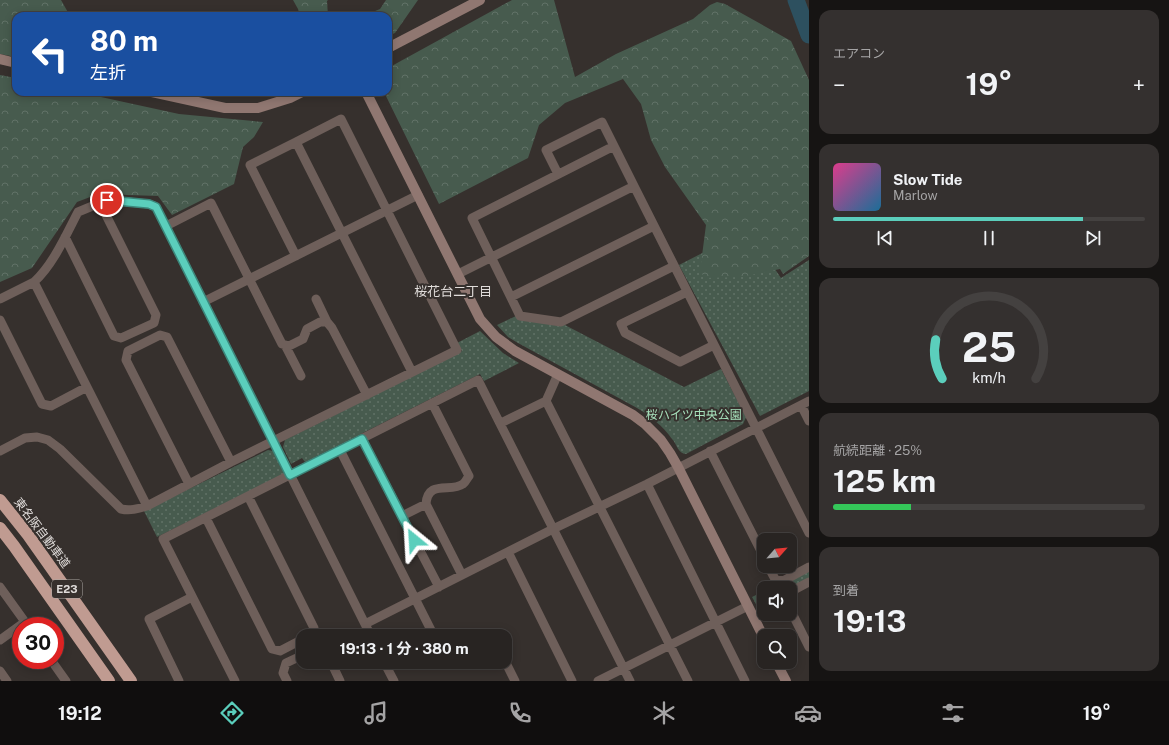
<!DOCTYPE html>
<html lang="ja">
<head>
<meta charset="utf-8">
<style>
  :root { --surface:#282422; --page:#34302f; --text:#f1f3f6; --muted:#a5a4a5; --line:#444140; --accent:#5bcebc }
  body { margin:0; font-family:"Public Sans","Noto Sans JP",sans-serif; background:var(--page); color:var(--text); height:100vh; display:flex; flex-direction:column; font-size:15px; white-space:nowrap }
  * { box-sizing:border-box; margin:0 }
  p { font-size:13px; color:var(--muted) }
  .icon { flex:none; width:22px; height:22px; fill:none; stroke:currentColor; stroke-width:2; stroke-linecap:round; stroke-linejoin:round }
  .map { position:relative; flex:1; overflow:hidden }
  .details { display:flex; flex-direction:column; gap:10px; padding:10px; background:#161413; width:360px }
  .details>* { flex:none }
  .guide { position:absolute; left:12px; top:12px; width:380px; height:84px; border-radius:12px; box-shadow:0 2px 10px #0003,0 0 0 1px var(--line); background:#1a4fa0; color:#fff; overflow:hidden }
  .needle { width:26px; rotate:63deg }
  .controls { position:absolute; left:757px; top:533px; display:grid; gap:8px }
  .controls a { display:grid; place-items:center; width:40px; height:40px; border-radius:8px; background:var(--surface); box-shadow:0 2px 10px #0003,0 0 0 1px var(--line); font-size:20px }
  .speed { position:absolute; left:12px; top:617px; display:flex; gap:8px; font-size:20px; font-weight:700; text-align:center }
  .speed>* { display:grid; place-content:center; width:52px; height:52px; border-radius:50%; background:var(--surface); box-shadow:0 2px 10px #0003,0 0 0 1px var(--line); line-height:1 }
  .speed .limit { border:6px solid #d22; background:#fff; color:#111 }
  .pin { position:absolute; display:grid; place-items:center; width:34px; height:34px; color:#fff; margin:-17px; border:2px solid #fff; border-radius:50%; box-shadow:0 1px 4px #0007 }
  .me { position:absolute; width:44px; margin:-22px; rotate:333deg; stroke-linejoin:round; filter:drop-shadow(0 0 3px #0008) }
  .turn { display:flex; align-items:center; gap:14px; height:84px; padding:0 12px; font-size:18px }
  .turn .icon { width:52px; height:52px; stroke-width:2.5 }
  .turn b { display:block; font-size:28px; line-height:34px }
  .big { font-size:30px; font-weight:700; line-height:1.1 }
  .details .widget { flex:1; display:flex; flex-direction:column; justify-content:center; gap:6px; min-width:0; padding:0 14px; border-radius:12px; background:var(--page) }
  .details .dial { align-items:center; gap:0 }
  .dial svg { height:104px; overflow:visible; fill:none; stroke:var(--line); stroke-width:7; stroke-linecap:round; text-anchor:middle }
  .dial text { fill:var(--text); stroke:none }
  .song { display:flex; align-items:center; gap:12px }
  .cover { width:48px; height:48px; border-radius:6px; background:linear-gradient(135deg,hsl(330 70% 55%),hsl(200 70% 35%)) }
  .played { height:4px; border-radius:2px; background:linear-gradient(90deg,var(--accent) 80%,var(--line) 80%) }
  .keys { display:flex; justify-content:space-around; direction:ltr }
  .heat { display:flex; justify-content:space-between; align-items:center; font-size:22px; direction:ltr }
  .charge { height:6px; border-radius:3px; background:linear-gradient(90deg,#34c759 25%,var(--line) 0) }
  .trip { position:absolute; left:296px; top:629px; width:216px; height:40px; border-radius:12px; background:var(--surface); box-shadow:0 2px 10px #0003,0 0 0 1px var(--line); font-weight:700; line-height:40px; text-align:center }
  .tab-bar { display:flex; height:64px; justify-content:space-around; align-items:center; background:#100e0e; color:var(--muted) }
  .tab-bar .icon { width:28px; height:28px }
  .tab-bar .active { color:var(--accent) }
  .tab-bar b { font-size:18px; color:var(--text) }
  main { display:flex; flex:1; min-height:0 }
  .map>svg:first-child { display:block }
  .grass { fill:url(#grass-dots) }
  .forest { fill:url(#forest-crowns) }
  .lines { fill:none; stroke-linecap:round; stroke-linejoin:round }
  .river { stroke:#2d505f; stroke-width:17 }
  .street { stroke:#6e5f5a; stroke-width:9 }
  .secondary { stroke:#907771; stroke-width:10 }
  .highway { stroke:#c09b91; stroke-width:12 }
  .route-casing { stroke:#3b867a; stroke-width:10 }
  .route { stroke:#5bcebc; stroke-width:7 }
  .labels { text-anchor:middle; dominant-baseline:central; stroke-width:4; stroke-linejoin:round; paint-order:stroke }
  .shield { fill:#36302d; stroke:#aca8a5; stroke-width:1 }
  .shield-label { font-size:11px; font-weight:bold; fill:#dfdbd9 }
  .park-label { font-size:12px; fill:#a7e1bc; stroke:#36302d }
  .street-label { font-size:12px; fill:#dfdbd9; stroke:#36302d }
  .neighbourhood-label { font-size:13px; fill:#dfdbd9; stroke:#36302d }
</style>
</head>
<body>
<main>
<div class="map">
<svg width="809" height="681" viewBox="0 0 809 681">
  <defs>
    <pattern id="grass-dots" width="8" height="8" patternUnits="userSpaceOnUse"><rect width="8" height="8" fill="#475b4e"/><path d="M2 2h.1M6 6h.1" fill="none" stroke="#617267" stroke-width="1.8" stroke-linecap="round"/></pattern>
    <pattern id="forest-crowns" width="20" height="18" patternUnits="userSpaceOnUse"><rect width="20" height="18" fill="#475b4e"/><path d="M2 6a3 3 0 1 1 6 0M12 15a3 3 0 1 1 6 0" fill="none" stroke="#617267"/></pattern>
  </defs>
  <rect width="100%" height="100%" fill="#36302d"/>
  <path class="grass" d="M758,244L781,278L809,260V391L760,416L679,265L714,247Z
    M516,316L563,324L684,387L721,369L746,417L743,424L686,454C678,454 677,444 672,439C663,426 650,416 637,408L518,343L508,337L497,325Z
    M480,331L503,353L519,363L484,381L480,374L305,462L302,458L291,464L283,447L285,440L462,351L457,343Z
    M268,450L273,451L284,474L157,537L144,511Z
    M809,571V580L790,588H769Z
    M764,591V603L757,606L752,597Z"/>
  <path class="forest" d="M0,0H61L70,16H16V57L0,54Z
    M293,0H328L327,1L328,16H300L298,9Z
    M386,0H418L395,33L388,36V16H363L380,9Z
    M512,0H554L575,77L616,54L693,19L710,5L717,2L725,4L791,41L809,80V256L783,274L780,269L741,277L705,278L700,271L706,225L665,167L651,140L641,104L623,79L565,103L539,125L528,158L439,204L384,92H388V80L390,79L388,76V68Z
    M0,75L16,78V92H78L179,114L263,122L254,137L243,147L234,184L172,215L158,196L98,194L77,202L32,268L0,282Z"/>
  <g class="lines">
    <path class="river" d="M796,0L809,35"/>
    <path class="street" d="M614,146L634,186
      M558,174L546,150L602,122L614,146L472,218L520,316L561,322L674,266
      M166,226L211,203L282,344L289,346L303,339L307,329L320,322H327L332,328L367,395
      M65,237L114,336L121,338L154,323L156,315L100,203
      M296,256L250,165L296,142
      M458,274L634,186L809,533
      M687,292L621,324L625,333L680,362L714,345
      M511,297L654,226
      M0,299L34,282
      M316,299L327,322
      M203,302L418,195
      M0,320L42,404L51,406L87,387
      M285,345L301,376
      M558,374L546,401L688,681
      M432,403L469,476C467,478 466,482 463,484C451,493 428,479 426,504L462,575
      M801,405L809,421
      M501,423L546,401
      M362,439L402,516
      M340,450L434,636
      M0,451L25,438L37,437L48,440L60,449L121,509C130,511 137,509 147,506L231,462L457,350L341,119L296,142L412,372
      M710,451L764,557
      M189,484L126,360L128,351L160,335L167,337L231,462
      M647,484L745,681
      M248,496L314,628L311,635L309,636
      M426,504L402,516L439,587
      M147,506L34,282C53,265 66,235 78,212L107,200L149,204L156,207L371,636
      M206,518L272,649L280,651L303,639
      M508,552L572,681
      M768,566L775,579L783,581L809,567
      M0,587L28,626
      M790,592L809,582
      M790,609L809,647
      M365,624L553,529L647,484L809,401
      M0,640L25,622
      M51,660L66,681
      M505,661L515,681
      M331,662L340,681
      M384,662L394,681
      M447,662L449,665L454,662
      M0,671L7,681
      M179,681L149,619L192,597
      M235,681L163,539L478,380L630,681
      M287,681L283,673L286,663L303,655
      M598,681L748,606"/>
    <path class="secondary" d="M388,48L480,0
      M0,59L16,63
      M152,92L225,108H258L290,98L302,92
      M366,92L480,319L496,337L515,351L633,415L645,424L661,440L670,453L678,467L764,638
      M776,662L786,681"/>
    <path class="highway" d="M0,500L28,535L131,681
      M0,528L14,546L109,681"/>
  </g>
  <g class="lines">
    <defs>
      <path id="route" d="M107,200L149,204L156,207L290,475L362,439L414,540"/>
    </defs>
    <use href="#route" class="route-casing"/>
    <use href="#route" class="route"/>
  </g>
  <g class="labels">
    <rect class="shield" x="52" y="580" width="30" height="18" rx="3"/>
    <g class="shield-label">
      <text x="67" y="589">E23</text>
    </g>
    <g class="park-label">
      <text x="694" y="415">桜ハイツ中央公園</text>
    </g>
    <g class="street-label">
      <text transform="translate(42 533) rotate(53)">東名阪自動車道</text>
    </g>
    <g class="neighbourhood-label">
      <text x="453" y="291">桜花台二丁目</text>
    </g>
  </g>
</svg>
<div class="controls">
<a><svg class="needle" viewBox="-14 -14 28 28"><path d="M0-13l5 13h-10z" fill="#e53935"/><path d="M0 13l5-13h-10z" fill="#a5a4a5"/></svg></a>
<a><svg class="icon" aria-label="sound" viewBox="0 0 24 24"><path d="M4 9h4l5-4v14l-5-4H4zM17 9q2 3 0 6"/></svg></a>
<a><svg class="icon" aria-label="search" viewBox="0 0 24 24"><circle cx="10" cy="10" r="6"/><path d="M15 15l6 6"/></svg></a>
</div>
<div class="speed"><div class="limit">30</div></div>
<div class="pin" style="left:107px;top:200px;background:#d93025"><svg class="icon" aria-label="arrive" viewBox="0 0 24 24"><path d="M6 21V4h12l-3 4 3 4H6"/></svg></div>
<svg class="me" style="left:414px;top:540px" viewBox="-20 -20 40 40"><path d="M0-17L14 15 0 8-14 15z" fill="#5bcebc" stroke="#fff" stroke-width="4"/></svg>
<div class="trip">19:13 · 1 分 · 380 m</div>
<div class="guide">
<div class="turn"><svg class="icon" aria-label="left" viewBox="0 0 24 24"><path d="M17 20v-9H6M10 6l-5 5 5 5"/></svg><div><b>80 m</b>左折</div></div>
</div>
</div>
<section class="details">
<div class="widget"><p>エアコン</p>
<div class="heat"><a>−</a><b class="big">19°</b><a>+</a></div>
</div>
<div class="widget">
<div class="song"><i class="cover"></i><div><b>Slow Tide</b><p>Marlow</p></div></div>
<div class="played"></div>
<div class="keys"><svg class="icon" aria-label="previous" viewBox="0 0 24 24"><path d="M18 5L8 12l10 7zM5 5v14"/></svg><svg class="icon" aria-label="pause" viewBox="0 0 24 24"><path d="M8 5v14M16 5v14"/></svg><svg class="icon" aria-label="next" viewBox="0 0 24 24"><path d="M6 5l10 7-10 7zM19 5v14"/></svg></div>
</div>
<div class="widget dial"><svg viewBox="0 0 100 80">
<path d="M14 69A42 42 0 1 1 86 69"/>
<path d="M14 69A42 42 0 0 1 9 39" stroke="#5bcebc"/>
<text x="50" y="56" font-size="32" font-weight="700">25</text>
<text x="50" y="72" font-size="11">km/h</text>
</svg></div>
<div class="widget"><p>航続距離 · 25%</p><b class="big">125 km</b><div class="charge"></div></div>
<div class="widget"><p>到着</p><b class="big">19:13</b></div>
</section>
</main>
<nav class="tab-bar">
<b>19:12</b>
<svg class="icon active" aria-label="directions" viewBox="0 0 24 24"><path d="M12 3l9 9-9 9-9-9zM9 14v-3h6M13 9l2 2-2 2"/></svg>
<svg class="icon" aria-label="music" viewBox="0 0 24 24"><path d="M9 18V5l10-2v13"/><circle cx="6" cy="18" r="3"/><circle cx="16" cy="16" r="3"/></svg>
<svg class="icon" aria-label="phone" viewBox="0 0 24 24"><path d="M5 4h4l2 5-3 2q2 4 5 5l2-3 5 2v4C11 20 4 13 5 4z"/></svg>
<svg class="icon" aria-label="climate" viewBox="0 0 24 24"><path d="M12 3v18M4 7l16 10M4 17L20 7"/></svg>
<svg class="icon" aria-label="car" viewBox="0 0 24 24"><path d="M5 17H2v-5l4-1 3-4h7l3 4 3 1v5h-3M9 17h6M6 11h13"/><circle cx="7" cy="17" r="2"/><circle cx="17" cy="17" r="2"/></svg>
<svg class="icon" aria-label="filters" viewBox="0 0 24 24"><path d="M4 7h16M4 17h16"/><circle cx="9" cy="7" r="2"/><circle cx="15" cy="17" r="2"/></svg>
<b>19°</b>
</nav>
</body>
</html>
